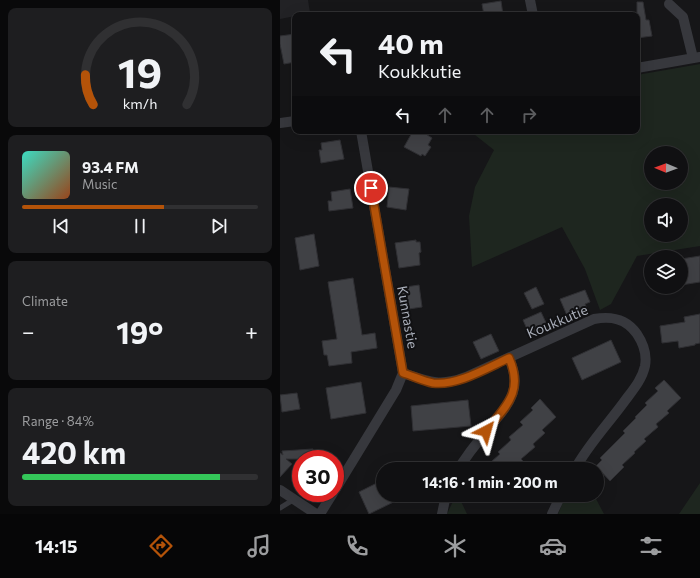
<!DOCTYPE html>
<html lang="en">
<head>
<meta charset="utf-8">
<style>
  :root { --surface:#101012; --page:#1e1e20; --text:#f1f3f6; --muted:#9c9d9f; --line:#303032; --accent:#b45309 }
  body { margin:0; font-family:Commissioner,sans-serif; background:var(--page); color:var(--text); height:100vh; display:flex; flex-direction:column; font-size:15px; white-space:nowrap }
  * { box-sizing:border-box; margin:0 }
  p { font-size:13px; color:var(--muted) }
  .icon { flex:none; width:22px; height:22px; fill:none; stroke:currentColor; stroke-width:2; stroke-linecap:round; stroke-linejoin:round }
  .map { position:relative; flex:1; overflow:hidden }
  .sheet { display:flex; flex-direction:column; gap:8px; padding:8px; background:#09090a; width:280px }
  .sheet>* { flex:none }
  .hud { position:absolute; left:12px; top:12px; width:348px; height:122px; border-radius:8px; box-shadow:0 4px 16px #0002,0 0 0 1px var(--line); background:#101012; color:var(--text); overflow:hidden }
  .needle { width:26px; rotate:271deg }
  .tools { position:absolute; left:364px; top:146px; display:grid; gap:8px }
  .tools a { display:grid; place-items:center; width:44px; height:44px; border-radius:50%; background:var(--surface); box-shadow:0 4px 16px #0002,0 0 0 1px var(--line); font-size:20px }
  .speed { position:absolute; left:12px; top:450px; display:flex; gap:8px; font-size:20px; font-weight:700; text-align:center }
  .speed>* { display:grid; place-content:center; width:52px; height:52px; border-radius:50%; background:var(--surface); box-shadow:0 4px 16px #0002,0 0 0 1px var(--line); line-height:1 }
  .speed .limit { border:6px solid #d22; background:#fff; color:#111 }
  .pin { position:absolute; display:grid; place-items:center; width:34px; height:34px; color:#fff; margin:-17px; border:2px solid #fff; border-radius:50%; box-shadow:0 1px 4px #0007 }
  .me { position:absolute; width:44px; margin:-22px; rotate:39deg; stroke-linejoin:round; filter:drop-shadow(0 0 3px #0008) }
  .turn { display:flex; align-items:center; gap:14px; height:84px; padding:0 20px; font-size:18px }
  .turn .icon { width:52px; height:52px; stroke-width:2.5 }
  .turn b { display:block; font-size:28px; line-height:34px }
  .lanes { display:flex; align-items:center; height:38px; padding:0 20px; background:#0003; justify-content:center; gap:20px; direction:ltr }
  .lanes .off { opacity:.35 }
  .big { font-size:30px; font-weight:700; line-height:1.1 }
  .sheet .widget { flex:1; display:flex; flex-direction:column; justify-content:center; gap:6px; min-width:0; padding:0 14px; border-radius:8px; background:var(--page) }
  .sheet .dial { align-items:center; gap:0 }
  .dial svg { height:104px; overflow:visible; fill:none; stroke:var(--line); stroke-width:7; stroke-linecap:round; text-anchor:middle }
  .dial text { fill:var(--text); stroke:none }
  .song { display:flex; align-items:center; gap:12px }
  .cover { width:48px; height:48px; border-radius:6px; background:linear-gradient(135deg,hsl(170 70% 55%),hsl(20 70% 35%)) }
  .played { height:4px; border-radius:2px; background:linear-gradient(90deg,var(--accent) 60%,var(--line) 60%) }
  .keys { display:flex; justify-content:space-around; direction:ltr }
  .heat { display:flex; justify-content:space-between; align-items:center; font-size:22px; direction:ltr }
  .charge { height:6px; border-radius:3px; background:linear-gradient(90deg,#34c759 84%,var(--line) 0) }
  .trip { position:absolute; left:96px; top:462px; width:228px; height:40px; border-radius:20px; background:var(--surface); box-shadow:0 4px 16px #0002,0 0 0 1px var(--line); font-weight:700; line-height:40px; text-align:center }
  .menu { display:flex; height:64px; justify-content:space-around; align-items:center; background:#060607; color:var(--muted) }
  .menu .icon { width:28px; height:28px }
  .menu .selected { color:var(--accent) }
  .menu b { font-size:18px; color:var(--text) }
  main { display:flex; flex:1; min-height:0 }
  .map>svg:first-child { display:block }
  .built { fill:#222225 }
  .green { fill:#1e261f; fill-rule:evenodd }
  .building { fill:#404145; stroke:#303034 }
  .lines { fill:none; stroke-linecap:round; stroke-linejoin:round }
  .lane { stroke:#37383d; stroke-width:5 }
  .street { stroke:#37383d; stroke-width:10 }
  .route-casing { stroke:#753606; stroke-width:10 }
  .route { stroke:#b45309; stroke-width:7 }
  .labels { text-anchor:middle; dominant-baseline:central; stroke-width:4; stroke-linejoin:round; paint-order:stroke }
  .street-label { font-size:14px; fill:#a8adb8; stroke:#111113 }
</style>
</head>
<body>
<main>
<section class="sheet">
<div class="widget dial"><svg viewBox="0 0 100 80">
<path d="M14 69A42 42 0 1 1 86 69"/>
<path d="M14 69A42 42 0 0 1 8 46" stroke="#b45309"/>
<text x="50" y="56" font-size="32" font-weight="700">19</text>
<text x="50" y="72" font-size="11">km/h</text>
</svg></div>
<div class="widget">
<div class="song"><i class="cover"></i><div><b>93.4 FM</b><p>Music</p></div></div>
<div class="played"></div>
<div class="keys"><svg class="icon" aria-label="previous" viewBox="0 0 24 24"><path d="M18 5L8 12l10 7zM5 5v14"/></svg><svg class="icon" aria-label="pause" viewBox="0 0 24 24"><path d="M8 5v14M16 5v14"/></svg><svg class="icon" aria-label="next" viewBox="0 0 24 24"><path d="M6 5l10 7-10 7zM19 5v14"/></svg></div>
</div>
<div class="widget"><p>Climate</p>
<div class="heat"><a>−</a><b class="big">19°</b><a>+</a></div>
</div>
<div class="widget"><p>Range · 84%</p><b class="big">420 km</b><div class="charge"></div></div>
</section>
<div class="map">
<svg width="420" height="514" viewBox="0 0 420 514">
  <rect width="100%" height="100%" fill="#161618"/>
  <path class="built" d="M0,0H28L30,13L0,19Z"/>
  <path class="green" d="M420,64V246L357,256L331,304L320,310L305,269L282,227L192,267L189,216L195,187L214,150L190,131H357V75ZM371,153H401V183H371ZM371,205H401V235H371Z
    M420,483V514H399Z
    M176,495H178L187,514H167Z
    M286,495H314L324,514H278Z"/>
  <path class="building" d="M221,1L223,15H204L202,4Z
    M357,2H363L366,20H369L372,36L357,38Z
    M15,34V62L4,64L0,44V36Z
    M133,131H141L152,138L148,145L151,147L145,156L142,154L141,156L124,147Z
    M60,140L64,159L41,163L39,150H42L41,143Z
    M109,187L129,189L126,210L107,207Z
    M70,189L73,208L49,211L48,201H52L51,192Z
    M34,234L39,266L20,270L15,238Z
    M136,240V242H140L141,252L139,253L140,265L119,268L115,243Z
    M420,256V282L401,285V259Z
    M73,278L82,335L95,333L97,348L71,352L72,363L49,366L47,355H44L42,341L57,339L48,282Z
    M139,285L142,307L122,310L119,288Z
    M256,287L264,304L252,309L244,293Z
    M305,290L310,302L305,304L308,311L289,320L280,299Z
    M261,312L269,329L251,338L243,320Z
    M420,314V343L415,344V345L399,348L398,341L382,343L380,326L405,322L404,317Z
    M211,334L219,351L201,359L193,342Z
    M331,340L341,362L302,380L292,358Z
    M384,380L401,398L387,411L389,413L376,424L378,427L364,439L366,441L354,452L355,453L342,465L344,467L330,481L316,466L322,460L320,458L345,433L343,431L356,418L355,417L367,405L365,403L378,391L375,388Z
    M81,382L86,413L51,419L46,388Z
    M17,393L20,409L2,412L0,395Z
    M260,399L276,417L262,430L265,433L253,444L255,447L241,459L243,461L233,469H203L220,454L218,452L231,440L229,437L243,425L240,422L253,410L251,408Z
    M188,400L191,426L133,431L131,406Z
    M33,449L34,459H6L12,464L0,477V453L3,455L2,451Z
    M103,480V495H128L89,514L79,492Z"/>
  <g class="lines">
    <path class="lane" d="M0,508L13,500"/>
    <path class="street" d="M250,0L253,15
      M389,4L403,17L413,58
      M357,68L420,57
      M0,123L15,121
      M123,373C149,382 160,387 186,377L314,319C331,316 346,318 357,334C363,343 367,355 365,366C362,380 352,391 344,402C328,424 308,445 295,469
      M178,469C186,457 195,445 204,434C215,420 231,405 234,388C236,377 233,368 229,358
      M0,490L36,514
      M55,490L116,390L123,373L81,131
      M40,514L53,493
      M162,514L166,495
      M272,514L281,495"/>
  </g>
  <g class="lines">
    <defs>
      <path id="route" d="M91,188L123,373C133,376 143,381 153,383C177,386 207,368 229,358C244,392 226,406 206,431"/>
    </defs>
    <use href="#route" class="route-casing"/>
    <use href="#route" class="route"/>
  </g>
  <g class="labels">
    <g class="street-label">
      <text transform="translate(128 317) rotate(80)">Kunnastie</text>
      <text transform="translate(277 321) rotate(-23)">Koukkutie</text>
    </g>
  </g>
</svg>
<div class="tools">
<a><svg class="needle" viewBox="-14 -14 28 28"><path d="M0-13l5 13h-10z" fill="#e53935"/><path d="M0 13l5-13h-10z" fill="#9c9d9f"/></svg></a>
<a><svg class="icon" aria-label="sound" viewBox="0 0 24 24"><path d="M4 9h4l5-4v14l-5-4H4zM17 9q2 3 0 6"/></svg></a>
<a><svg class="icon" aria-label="layers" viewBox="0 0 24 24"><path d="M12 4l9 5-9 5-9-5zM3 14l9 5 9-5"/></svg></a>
</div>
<div class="speed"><div class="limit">30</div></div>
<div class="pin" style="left:91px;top:188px;background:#d93025"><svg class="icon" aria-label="arrive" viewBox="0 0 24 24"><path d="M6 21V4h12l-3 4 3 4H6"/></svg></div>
<svg class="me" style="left:206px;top:431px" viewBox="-20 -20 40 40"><path d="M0-17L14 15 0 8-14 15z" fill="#b45309" stroke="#fff" stroke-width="4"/></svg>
<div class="trip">14:16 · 1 min · 200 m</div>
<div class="hud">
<div class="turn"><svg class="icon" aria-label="left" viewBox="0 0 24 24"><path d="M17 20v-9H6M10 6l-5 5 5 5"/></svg><div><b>40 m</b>Koukkutie</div></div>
<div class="lanes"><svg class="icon" aria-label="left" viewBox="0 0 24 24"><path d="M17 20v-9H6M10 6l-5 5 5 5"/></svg><svg class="icon off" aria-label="ahead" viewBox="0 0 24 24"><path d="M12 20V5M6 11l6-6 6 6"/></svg><svg class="icon off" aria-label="ahead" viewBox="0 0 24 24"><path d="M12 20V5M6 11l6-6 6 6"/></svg><svg class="icon off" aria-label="right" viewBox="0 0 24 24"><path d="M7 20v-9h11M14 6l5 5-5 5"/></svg></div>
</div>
</div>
</main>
<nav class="menu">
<b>14:15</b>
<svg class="icon selected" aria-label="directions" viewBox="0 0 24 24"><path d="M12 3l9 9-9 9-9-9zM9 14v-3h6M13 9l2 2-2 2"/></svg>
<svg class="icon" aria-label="music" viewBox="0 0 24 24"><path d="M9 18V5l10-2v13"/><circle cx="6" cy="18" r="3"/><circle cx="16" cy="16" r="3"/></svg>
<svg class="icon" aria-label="phone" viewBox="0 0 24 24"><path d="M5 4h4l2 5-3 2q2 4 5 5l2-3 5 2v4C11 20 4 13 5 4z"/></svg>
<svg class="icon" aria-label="climate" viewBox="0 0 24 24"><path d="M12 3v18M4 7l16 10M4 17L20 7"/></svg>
<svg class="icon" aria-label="car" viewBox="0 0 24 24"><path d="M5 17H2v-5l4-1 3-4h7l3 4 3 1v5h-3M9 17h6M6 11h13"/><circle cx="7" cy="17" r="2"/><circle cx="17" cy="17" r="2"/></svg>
<svg class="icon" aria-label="filters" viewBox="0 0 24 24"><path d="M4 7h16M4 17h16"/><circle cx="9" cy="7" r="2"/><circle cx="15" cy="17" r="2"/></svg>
</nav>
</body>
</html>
